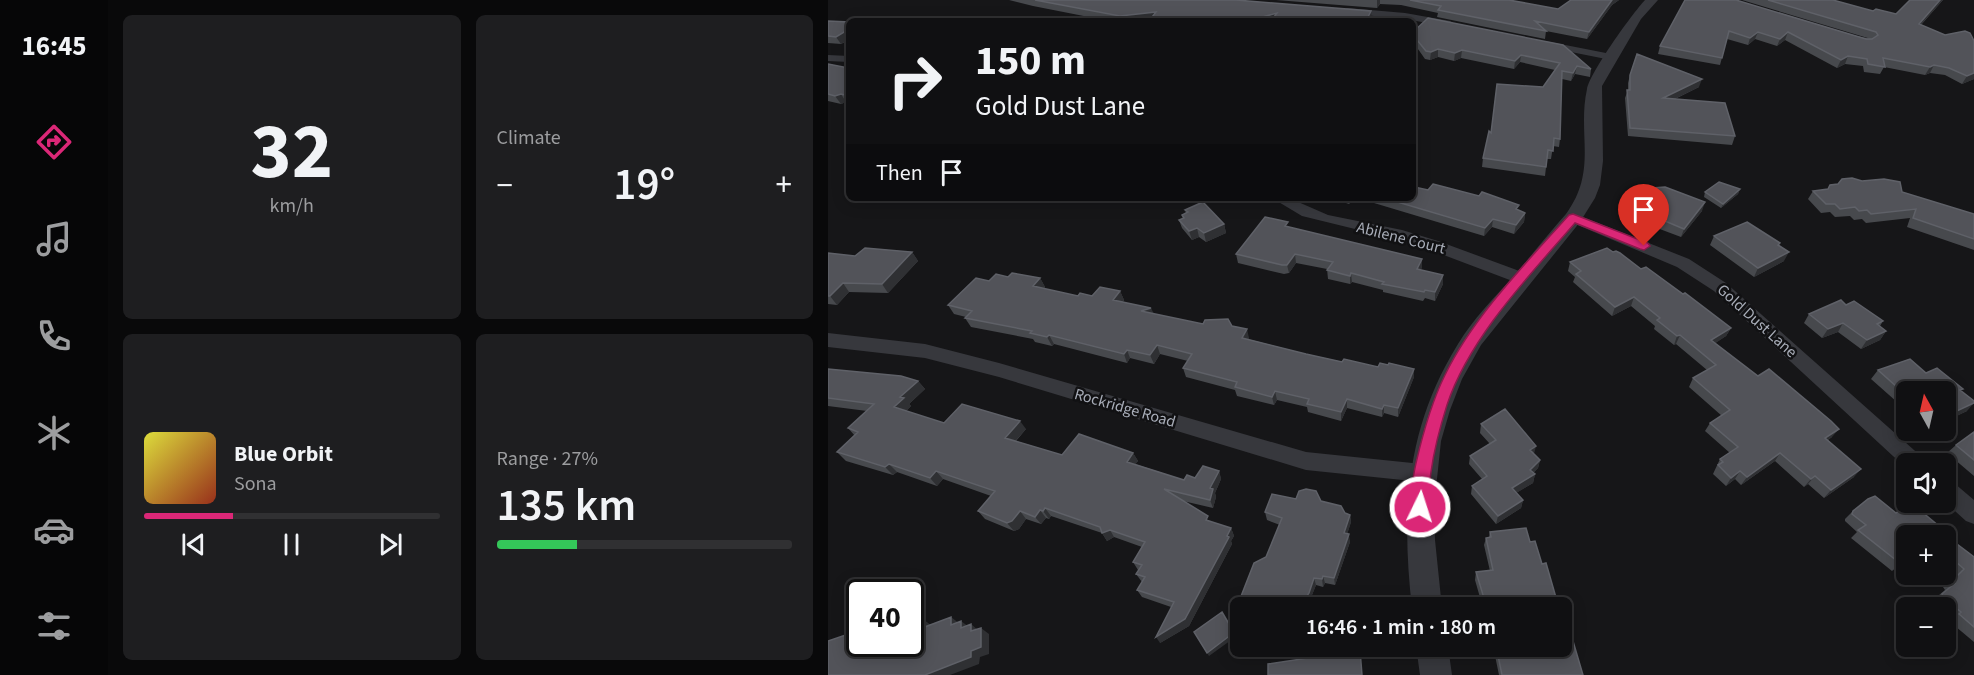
<!DOCTYPE html>
<html lang="en">
<head>
<meta charset="utf-8">
<style>
  :root { --surface:#101012; --page:#1e1e20; --text:#f1f3f6; --muted:#9c9d9f; --line:#303032; --accent:#db2777 }
  body { margin:0; font-family:"Source Sans 3",sans-serif; background:var(--page); color:var(--text); height:100vh; display:flex; flex-direction:column; font-size:22px; white-space:nowrap }
  * { box-sizing:border-box; margin:0 }
  p { font-size:20px; color:var(--muted) }
  .icon { flex:none; width:33px; height:33px; fill:none; stroke:currentColor; stroke-width:2; stroke-linecap:round; stroke-linejoin:round }
  .map { position:relative; flex:1; overflow:hidden }
  .drawer { display:flex; flex-direction:column; gap:15px; padding:15px; background:#09090a; width:720px }
  .drawer>* { flex:none }
  .banner { position:absolute; left:18px; top:18px; width:570px; height:183px; border-radius:9px; box-shadow:0 3px 15px #0003,0 0 0 2px var(--line); background:#101012; color:var(--text); overflow:hidden }
  .needle { width:39px; rotate:352deg }
  .tools { position:absolute; left:1068px; top:381px; display:grid; gap:12px }
  .tools a { display:grid; place-items:center; width:60px; height:60px; border-radius:9px; background:var(--surface); box-shadow:0 3px 15px #0003,0 0 0 2px var(--line); font-size:30px }
  .speed { position:absolute; left:18px; top:579px; display:flex; gap:12px; font-size:30px; font-weight:700; text-align:center }
  .speed>* { display:grid; place-content:center; width:78px; height:78px; border-radius:50%; background:var(--surface); box-shadow:0 3px 15px #0003,0 0 0 2px var(--line); line-height:1 }
  .speed .limit { border:3px solid #111; border-radius:9px; background:#fff; color:#111 }
  .pin { position:absolute; display:grid; place-items:center; width:51px; height:51px; color:#fff; margin:-62px -26px; border-radius:50% 50% 50% 0; rotate:-45deg; box-shadow:0 0 6px #0007 }
  .pin .icon { rotate:45deg }
  .me { position:absolute; width:66px; margin:-33px; rotate:4deg; stroke-linejoin:round; filter:drop-shadow(0 0 4px #0008) }
  .turn { display:flex; align-items:center; gap:21px; height:126px; padding:0 30px; font-size:27px }
  .turn .icon { width:78px; height:78px; stroke-width:2.5 }
  .turn b { display:block; font-size:42px; line-height:51px }
  .then { display:flex; align-items:center; height:57px; padding:0 30px; background:#0003; gap:12px; font-size:22px }
  .big { font-size:45px; font-weight:600; line-height:1.1 }
  .drawer .card { flex:1; display:flex; flex-direction:column; justify-content:center; gap:9px; min-width:0; padding:0 21px; border-radius:9px; background:var(--page) }
  .drawer .dial { align-items:center; gap:0 }
  .dial b { font-size:78px; line-height:1 }
  .song { display:flex; align-items:center; gap:18px }
  .cover { width:72px; height:72px; border-radius:9px; background:linear-gradient(135deg,hsl(60 70% 55%),hsl(10 70% 35%)) }
  .played { height:6px; border-radius:3px; background:linear-gradient(90deg,var(--accent) 30%,var(--line) 30%) }
  .keys { display:flex; justify-content:space-around; direction:ltr }
  .heat { display:flex; justify-content:space-between; align-items:center; font-size:33px; direction:ltr }
  .charge { height:9px; border-radius:4px; background:linear-gradient(90deg,#34c759 27%,var(--line) 0) }
  .drawer .tiles { flex:1; display:grid; gap:15px; grid-template-columns:repeat(2,1fr) }
  .trip { position:absolute; left:402px; top:597px; width:342px; height:60px; border-radius:9px; background:var(--surface); box-shadow:0 3px 15px #0003,0 0 0 2px var(--line); font-weight:600; line-height:60px; text-align:center }
  main { display:flex; flex:1; min-height:0 }
  .tabs { display:flex; flex-direction:column; width:108px; justify-content:space-around; align-items:center; background:#060607; color:var(--muted) }
  .tabs .icon { width:42px; height:42px }
  .tabs .selected { color:var(--accent) }
  .tabs b { font-size:27px; color:var(--text) }
  .map>svg:first-child { display:block }
  .lines { fill:none; stroke-linecap:round; stroke-linejoin:round }
  .minor { fill:#37383d; fill-rule:evenodd }
  .tertiary { fill:#37383d; fill-rule:evenodd }
  .wall { fill:#47494d }
  .shaded-wall { fill:#2f3033 }
  .building { fill:#525359; stroke:#5f6168; stroke-width:1.5 }
  .route { fill:#db2777; stroke:#8e194d; stroke-width:1.5 }
  .labels { text-anchor:middle; dominant-baseline:central; stroke-width:5; stroke-linejoin:round; paint-order:stroke }
  .street-label { font-size:16px; fill:#a8adb8; stroke:#111113 }
</style>
</head>
<body>
<main>
<nav class="tabs">
<b>16:45</b>
<svg class="icon selected" aria-label="directions" viewBox="0 0 24 24"><path d="M12 3l9 9-9 9-9-9zM9 14v-3h6M13 9l2 2-2 2"/></svg>
<svg class="icon" aria-label="music" viewBox="0 0 24 24"><path d="M9 18V5l10-2v13"/><circle cx="6" cy="18" r="3"/><circle cx="16" cy="16" r="3"/></svg>
<svg class="icon" aria-label="phone" viewBox="0 0 24 24"><path d="M5 4h4l2 5-3 2q2 4 5 5l2-3 5 2v4C11 20 4 13 5 4z"/></svg>
<svg class="icon" aria-label="climate" viewBox="0 0 24 24"><path d="M12 3v18M4 7l16 10M4 17L20 7"/></svg>
<svg class="icon" aria-label="car" viewBox="0 0 24 24"><path d="M5 17H2v-5l4-1 3-4h7l3 4 3 1v5h-3M9 17h6M6 11h13"/><circle cx="7" cy="17" r="2"/><circle cx="17" cy="17" r="2"/></svg>
<svg class="icon" aria-label="filters" viewBox="0 0 24 24"><path d="M4 7h16M4 17h16"/><circle cx="9" cy="7" r="2"/><circle cx="15" cy="17" r="2"/></svg>
</nav>
<section class="drawer">
<div class="tiles">
<div class="card dial"><b>32</b><p>km/h</p></div>
<div class="card"><p>Climate</p>
<div class="heat"><a>−</a><b class="big">19°</b><a>+</a></div>
</div>
<div class="card">
<div class="song"><i class="cover"></i><div><b>Blue Orbit</b><p>Sona</p></div></div>
<div class="played"></div>
<div class="keys"><svg class="icon" aria-label="previous" viewBox="0 0 24 24"><path d="M18 5L8 12l10 7zM5 5v14"/></svg><svg class="icon" aria-label="pause" viewBox="0 0 24 24"><path d="M8 5v14M16 5v14"/></svg><svg class="icon" aria-label="next" viewBox="0 0 24 24"><path d="M6 5l10 7-10 7zM19 5v14"/></svg></div>
</div>
<div class="card"><p>Range · 27%</p><b class="big">135 km</b><div class="charge"></div></div>
</div>
</section>
<div class="map">
<svg width="1146" height="675" viewBox="0 0 1146 675">
  <rect width="100%" height="100%" fill="#161618"/>
  <g class="lines">
    <path class="minor" d="M519,8L577,13L622,21L627,24L622,27L577,19L515,13L514,11Z
      M717,41L783,54L789,57L783,60L713,46V42Z
      M0,55L21,56V62L0,61Z
      M444,198H461L500,215L574,230L610,241L686,269L701,275L703,279L701,283L695,285L584,243L474,216Z
      M745,213L861,259L898,283L1095,458L1098,464H1078V468L886,291L849,267L740,221L737,218L740,215Z
      M0,333L97,344L171,363L478,452L594,464L602,467L605,473L602,479L594,482L478,470L171,377L97,358L0,347Z
      M1118,480L1126,483L1146,500V524L1138,521L1117,502Z"/>
    <path class="tertiary" d="M817,0H830L813,19L774,86L775,161L772,185L767,198L752,222L653,345L634,379L622,410L613,441L606,507L607,540L614,608H584C573,511 578,428 630,344C645,319 666,298 685,277C703,256 720,234 738,214C770,170 749,135 759,89C763,71 804,14 817,0Z
      M588,646H620L624,675H592Z"/>
  </g>
  <path class="wall" d="M181,0H408L544,18L542,21H325V20L314,21H281L205,6Z
    M448,0H681L730,9L743,0H791L784,5L759,39L718,31L717,39L609,17L610,13L573,5L552,4L549,8Z
    M857,0L1043,39L914,0H1005L1045,11L1068,14L1082,0H1115L1093,25L1117,35L1146,41V79L1134,84L1117,75L1102,73L1097,75L1056,67L1052,74L1036,72L1035,66L1017,64L1009,68L957,40L949,46L927,39L920,45L899,39L892,65L830,54L832,46Z
    M0,21L21,22V40L13,44L0,43Z
    M585,32L763,69L762,77L747,74L743,81L734,79L732,139L731,147L725,146L723,159H719L717,176L654,167L655,158L663,133L715,87L727,70L692,62L686,69L633,58L626,61L610,57L602,60L597,59L585,42Z
    M0,64L21,68V103L18,102L13,104L0,101Z
    M802,75L871,87L847,99L907,136L904,145L800,136L797,98L800,90V83Z
    M912,189L910,194L893,208L876,197L877,192Z
    M985,191L1074,192L1146,214V250L1079,227L1082,218L1038,223L1034,219L1026,220L1022,216L1007,217L1002,212L993,213L980,199Z
    M361,198H380L378,200Z
    M503,198H585L690,210L697,213L696,222L686,234L664,227L656,236L546,203L525,200L521,204Z
    M813,201L874,211L853,237L829,228L832,219L810,209Z
    M357,210L396,224L398,233L378,242L371,237L364,240L354,228L351,220L355,218L354,215L358,213Z
    M461,227L594,259L593,270L615,284L607,301L597,298L595,301L555,292V290L524,282L522,284L500,279L499,269L468,263L461,273L456,274L410,263L408,254Z
    M886,236L952,243L951,245L956,261L926,277L882,245Z
    M84,252L90,261L60,293L21,292L9,305L0,304V253L27,256Z
    M785,252L855,294L903,328L898,336L887,343L1004,437L1000,440L1026,477L996,498L980,484L976,487L947,461L913,485L907,479L898,486L885,474L892,459L902,453L877,431L882,423L894,416L861,387L865,378L879,370L848,344L846,345L826,329L827,326L803,306L784,316L745,282L747,277L740,271L742,262Z
    M180,277L212,278L217,287L215,289L250,296H264L292,291L296,300L295,302L326,314L375,324L404,326L421,338L420,339L478,354L586,377L570,417L556,413L554,417L519,408L513,421L480,412L479,407L449,400L446,405L409,396L407,390L358,377L355,368L360,361L332,354L326,364L302,358L299,363L226,344L224,346L207,342L205,339L143,327L137,318L138,317L126,314L120,305L161,281Z
    M1018,305L1055,321L1052,326L1058,331L1052,340L1033,349L1010,332L994,338L976,323L981,314Z
    M0,369L90,381L97,389L81,404L83,406L78,411L116,423L198,429L188,441L234,455L305,453L310,461L307,464L356,480L367,478L391,471L393,479L387,493L388,497L385,508L355,501L383,522L403,528L406,536L403,541L404,544L361,626L332,643L343,607L314,597L309,590L314,582L308,574L311,570H310L305,562L314,547L286,537L279,541L274,533L223,516L221,519L218,518L213,524L198,519L191,529L186,531L157,519L150,511L163,496L115,479L109,486L69,472L65,475L18,461L9,452L27,436L20,428L39,411L0,406Z
    M1050,370L1098,373L1133,391L1139,411L1118,421V392H1078V410L1043,379Z
    M653,424L706,454L712,460L710,468L705,473L707,474L705,483L688,493L695,500L693,508L668,524L643,494L644,486L654,479L641,464L642,456L662,444L652,433Z
    M1146,432V476L1119,453L1128,445Z
    M1047,496L1068,513L1082,502L1111,526L1113,525L1129,538L1125,541L1146,557V642L1121,621L1122,619L1118,615V608H1109L1105,604L1104,601L1117,590L1115,587L1127,577L1118,569V536H1078V567L1074,563L1064,571L1023,538L1029,532L1017,521V519L1025,511L1040,499Z
    M468,499L493,501L517,513L522,515L523,522L519,534L522,542L507,585L497,583L495,587L488,585L482,600L477,608H412V611L410,604L438,557L452,525L439,520L437,512Z
    M662,532L702,542L714,564L731,608H655L647,580L648,572L662,571L656,545L658,538L661,537Z
    M740,642L755,675H671L665,646H734Z"/>
  <path class="shaded-wall" d="M549,0H552V4L549,8Z
    M784,0H791L784,5L759,39L761,32Z
    M1112,0H1115L1087,31L1091,24Z
    M543,11L544,18L542,21H538Z
    M328,12L324,17L325,20L314,21H293L292,16Z
    M449,13V21H420Z
    M16,32L21,39L13,44L8,37Z
    M930,32L927,39L920,45L922,38Z
    M960,32L957,40L949,46L952,39Z
    M610,49V57L602,60L603,52Z
    M634,50L633,58L626,61L627,53Z
    M693,55L692,62L686,69L687,61Z
    M1020,56L1017,64L1009,68L1013,60Z
    M1106,65L1102,73L1097,75L1102,67Z
    M749,66L747,74L743,81L745,73Z
    M1146,73V79L1134,84L1139,76Z
    M874,79L871,87L832,106L835,98Z
    M13,94L18,102L13,104L7,96Z
    M912,189L910,194L893,208L895,204Z
    M521,198H525V200L521,204Z
    M877,202L874,211L853,237L856,229Z
    M697,213L696,222L686,234L688,225Z
    M665,219L664,227L656,236L657,228Z
    M396,224L398,233L378,242L376,233Z
    M369,228L371,237L364,240L361,231Z
    M84,252L90,261L60,293L54,284Z
    M961,252L956,261L926,277L930,268Z
    M467,254L468,263L461,273L459,265Z
    M594,259V268L589,277V269Z
    M523,273L524,282L522,284V276Z
    M615,275V284L607,301V292Z
    M212,278L217,287L210,295L205,286Z
    M15,283L21,292L9,305L2,296Z
    M292,291L296,300L289,309L285,300Z
    M806,297L803,306L784,316L787,307Z
    M323,308L327,316L313,311Z
    M1015,323L1010,332L994,338L1000,329Z
    M903,328L898,336L879,349L883,340Z
    M419,329L421,338L416,346L414,338Z
    M1058,331L1052,340L1033,349L1039,340Z
    M221,335L226,344L224,346L219,337Z
    M852,335L848,344L846,345L849,336Z
    M329,345L332,354L326,364L322,355Z
    M299,350L302,358L299,363L296,354Z
    M586,369V377L570,417V408Z
    M90,381L97,389L81,404L83,406L74,416L66,407L72,397Z
    M447,391L449,400L446,405L444,397Z
    M519,399V408L513,421V412Z
    M1146,403L1139,411L1118,421V416Z
    M556,405V413L554,417V409Z
    M192,421L198,429L183,446L177,438Z
    M1011,429L1004,437L991,446L997,438Z
    M708,446L706,454L702,450Z
    M305,453L310,461L303,470L299,462Z
    M952,453L947,461L913,485L919,477Z
    M712,460L710,468L700,478L702,470Z
    M61,464L69,472L65,475L57,467Z
    M1033,469L1026,477L996,498L1003,490Z
    M108,471L115,479L109,486L102,478Z
    M391,471L393,479L387,493L388,497L385,508L382,500V488Z
    M912,471L907,479L898,486L903,478Z
    M707,474L705,483L683,496L684,488Z
    M987,476L980,484L976,487L983,479Z
    M695,500L693,508L668,524L670,516Z
    M217,508L223,516L221,519L215,511Z
    M212,510L218,518L213,524L207,517Z
    M192,511L198,519L191,529L186,531L179,523Z
    M522,515L523,522L517,541L516,533Z
    M403,528L406,536L403,541L404,544L361,626L332,643L328,637L399,536Z
    M282,530L286,537L279,541L274,533Z
    M521,534L522,542L507,585L506,578Z
    M495,576L497,583L495,587L494,579Z
    M486,578L488,585L482,600L477,608H471Z
    M123,617L132,624L123,625Z
    M95,619L104,626L94,628Z
    M133,621L141,627L133,628Z
    M143,624L151,631H143Z
    M153,628L161,634V654L152,657L151,664L122,675H97L143,651Z
    M404,629L406,632V638L381,656L379,653Z"/>
  <path class="building" d="M207,0H408L543,11L538,21H443L449,13L420,21H376L324,17L328,12L292,16Z
    M582,0H681L730,9L743,0H784L761,32L707,21L718,31L610,10L613,6Z
    M857,0H908L1038,39H1044L1050,35L1048,32L940,0H1005L1045,11L1048,9L1068,14L1082,0H1112L1091,24L1117,35L1137,31L1142,33L1146,41V73L1139,76L1121,68L1106,65L1102,67L1055,58L1057,67L1040,64L1039,59L1020,56L1013,60L960,32L952,39L930,32L922,38L901,31L894,58L832,46Z
    M600,18L735,45L763,69L749,66L745,73L734,71L732,139L726,138L725,151L720,150L718,167L655,158L661,131L663,133L669,84L715,87L732,63L693,55L687,61L634,50L627,53L610,49L603,52L598,51L585,35V32Z
    M0,21L21,22V33L16,32L8,37L0,36Z
    M809,54L874,79L835,98L897,103L907,136L802,128L799,90H802V75Z
    M0,64L21,68V96L13,94L7,96L0,94Z
    M1024,178L1034,181L1056,179L1072,182L1074,192L1146,214V239L1085,218L1088,209L1043,214L1039,210L1031,211L1027,207L1012,209L1007,204H998L985,191L1000,189L1002,185L1010,184L1014,179Z
    M891,182L912,189L895,204L877,192Z
    M605,184L651,196L654,192L691,205L688,209L697,213L688,225L665,219L657,228L556,198H585L586,187L600,190Z
    M837,187L877,202L856,229L832,219L838,211L813,201L824,188Z
    M375,202L396,224L376,233L369,228L361,231L351,220L356,218L354,215L360,212L357,210Z
    M437,217L460,222L457,226L594,259L589,269L615,275L607,292L597,290L596,292L554,284L556,282L523,273L522,276L499,270L505,262L467,254L459,265H454L408,254Z
    M919,222L952,243L950,245L961,252L930,268L886,236Z
    M37,248L84,252L54,284L15,283L2,296H0V253L27,256Z
    M779,248L785,252L788,251L792,253L813,269L818,267L855,294L857,293L903,328L883,340L930,376L941,369L1003,421L1011,429L997,438L1033,469L1003,490L987,476L983,479L952,453L919,477L912,471L903,478L890,465L895,462L892,459L910,447L882,423L902,410L865,378L888,365L852,335L849,336L829,320L832,318L806,297L787,307L748,274L753,271L742,262Z
    M184,273L212,278L205,286L250,296L252,293L264,296L272,287L292,291L285,300L323,308L313,311L375,324L377,320L400,319L404,326L419,329L414,338L478,354L514,362L516,359L550,367L552,363L560,365L561,363L586,369L570,408L556,405L554,409L519,399L513,412L479,404L481,399L447,391L444,397L407,387L409,382L355,368L364,354L329,345L322,355L299,350L296,354L221,335L219,337L202,333L204,331L137,318L144,311L120,305L148,278L161,281L168,274L180,277Z
    M1013,300L1018,305L1026,301L1055,321L1049,324L1058,331L1039,340L1015,323L1000,329L981,314Z
    M1082,359L1098,373L1109,368L1135,389L1132,390L1146,401V403L1118,416V392H1078V395L1050,370Z
    M0,369L73,376L90,381L72,397L76,398L66,407L116,423L134,404L192,421L177,438L234,455L251,434L305,453L299,462L356,480L359,475L367,478L375,466L391,471L382,488L385,489L382,500L336,489L380,516L378,520L403,528L399,536L401,537L357,619L328,637L346,602L309,590L317,577L308,574L314,565L305,562L317,542L282,530L274,533L272,527L217,508L215,511L212,510L207,517L192,511L184,521L179,523L150,511L167,491L108,471L102,478L61,464L57,467L9,452L30,432L20,428L46,404L0,398Z
    M677,409L708,446L702,450L712,460L702,470L707,474L684,488L695,500L670,516L644,486L659,476L642,456L668,440L653,424Z
    M1146,432V460L1128,445Z
    M478,489L488,491L493,501L513,506L517,513L522,515L516,533L521,534L506,578L495,576L494,579L486,578L481,593L471,608H464L456,605L455,608H424L410,604L426,563L438,557L454,518L437,512L444,494L468,499L471,491Z
    M1047,496L1068,513L1082,502L1111,526L1113,525L1129,538L1125,541L1146,557V627L1131,614L1133,612L1115,597L1114,594L1127,583L1125,580L1136,569L1118,553V536H1078V559L1073,564L1030,530L1038,525L1024,514L1025,511L1040,499Z
    M698,528L702,542L707,541L714,564L718,563L731,608H659L648,572L665,570L658,538L663,537L662,532Z
    M394,612L404,629V634L379,653L366,632Z
    M123,617V625L133,621V628L143,624V631L153,628V647L143,651V657L97,675H0V641L32,630V644H82V624L95,619L94,628Z
    M734,618L740,642L745,641L755,675H674L668,646H734Z
    M532,650L534,675H440V664Z"/>
  <path class="route" d="M745,214L820,243L822,246L816,250L812,249L747,223C701,276 641,338 619,405C612,427 606,450 603,472C601,485 603,501 598,513L592,515L586,513C580,500 585,477 588,463C595,433 603,403 617,375C645,317 698,263 741,215Z"/>
  <g class="labels">
    <g class="street-label">
      <text transform="translate(573 238) rotate(14)">Abilene Court</text>
      <text transform="translate(929 321) rotate(42)">Gold Dust Lane</text>
      <text transform="translate(297 408) rotate(16)">Rockridge Road</text>
    </g>
  </g>
</svg>
<div class="tools">
<a><svg class="needle" viewBox="-14 -14 28 28"><path d="M0-13l5 13h-10z" fill="#e53935"/><path d="M0 13l5-13h-10z" fill="#9c9d9f"/></svg></a>
<a><svg class="icon" aria-label="sound" viewBox="0 0 24 24"><path d="M4 9h4l5-4v14l-5-4H4zM17 9q2 3 0 6"/></svg></a>
<a>+</a>
<a>−</a>
</div>
<div class="speed"><div class="limit">40</div></div>
<div class="pin" style="left:816px;top:246px;background:#d93025"><svg class="icon" aria-label="arrive" viewBox="0 0 24 24"><path d="M6 21V4h12l-3 4 3 4H6"/></svg></div>
<svg class="me" style="left:592px;top:507px" viewBox="-20 -20 40 40"><circle r="17" fill="#db2777" stroke="#fff" stroke-width="3"/><path d="M0-11L8 9 0 5-8 9z" fill="#fff"/></svg>
<div class="trip">16:46 · 1 min · 180 m</div>
<div class="banner">
<div class="turn"><svg class="icon" aria-label="right" viewBox="0 0 24 24"><path d="M7 20v-9h11M14 6l5 5-5 5"/></svg><div><b>150 m</b>Gold Dust Lane</div></div>
<div class="then">Then<svg class="icon" aria-label="arrive" viewBox="0 0 24 24"><path d="M6 21V4h12l-3 4 3 4H6"/></svg></div>
</div>
</div>
</main>
</body>
</html>
